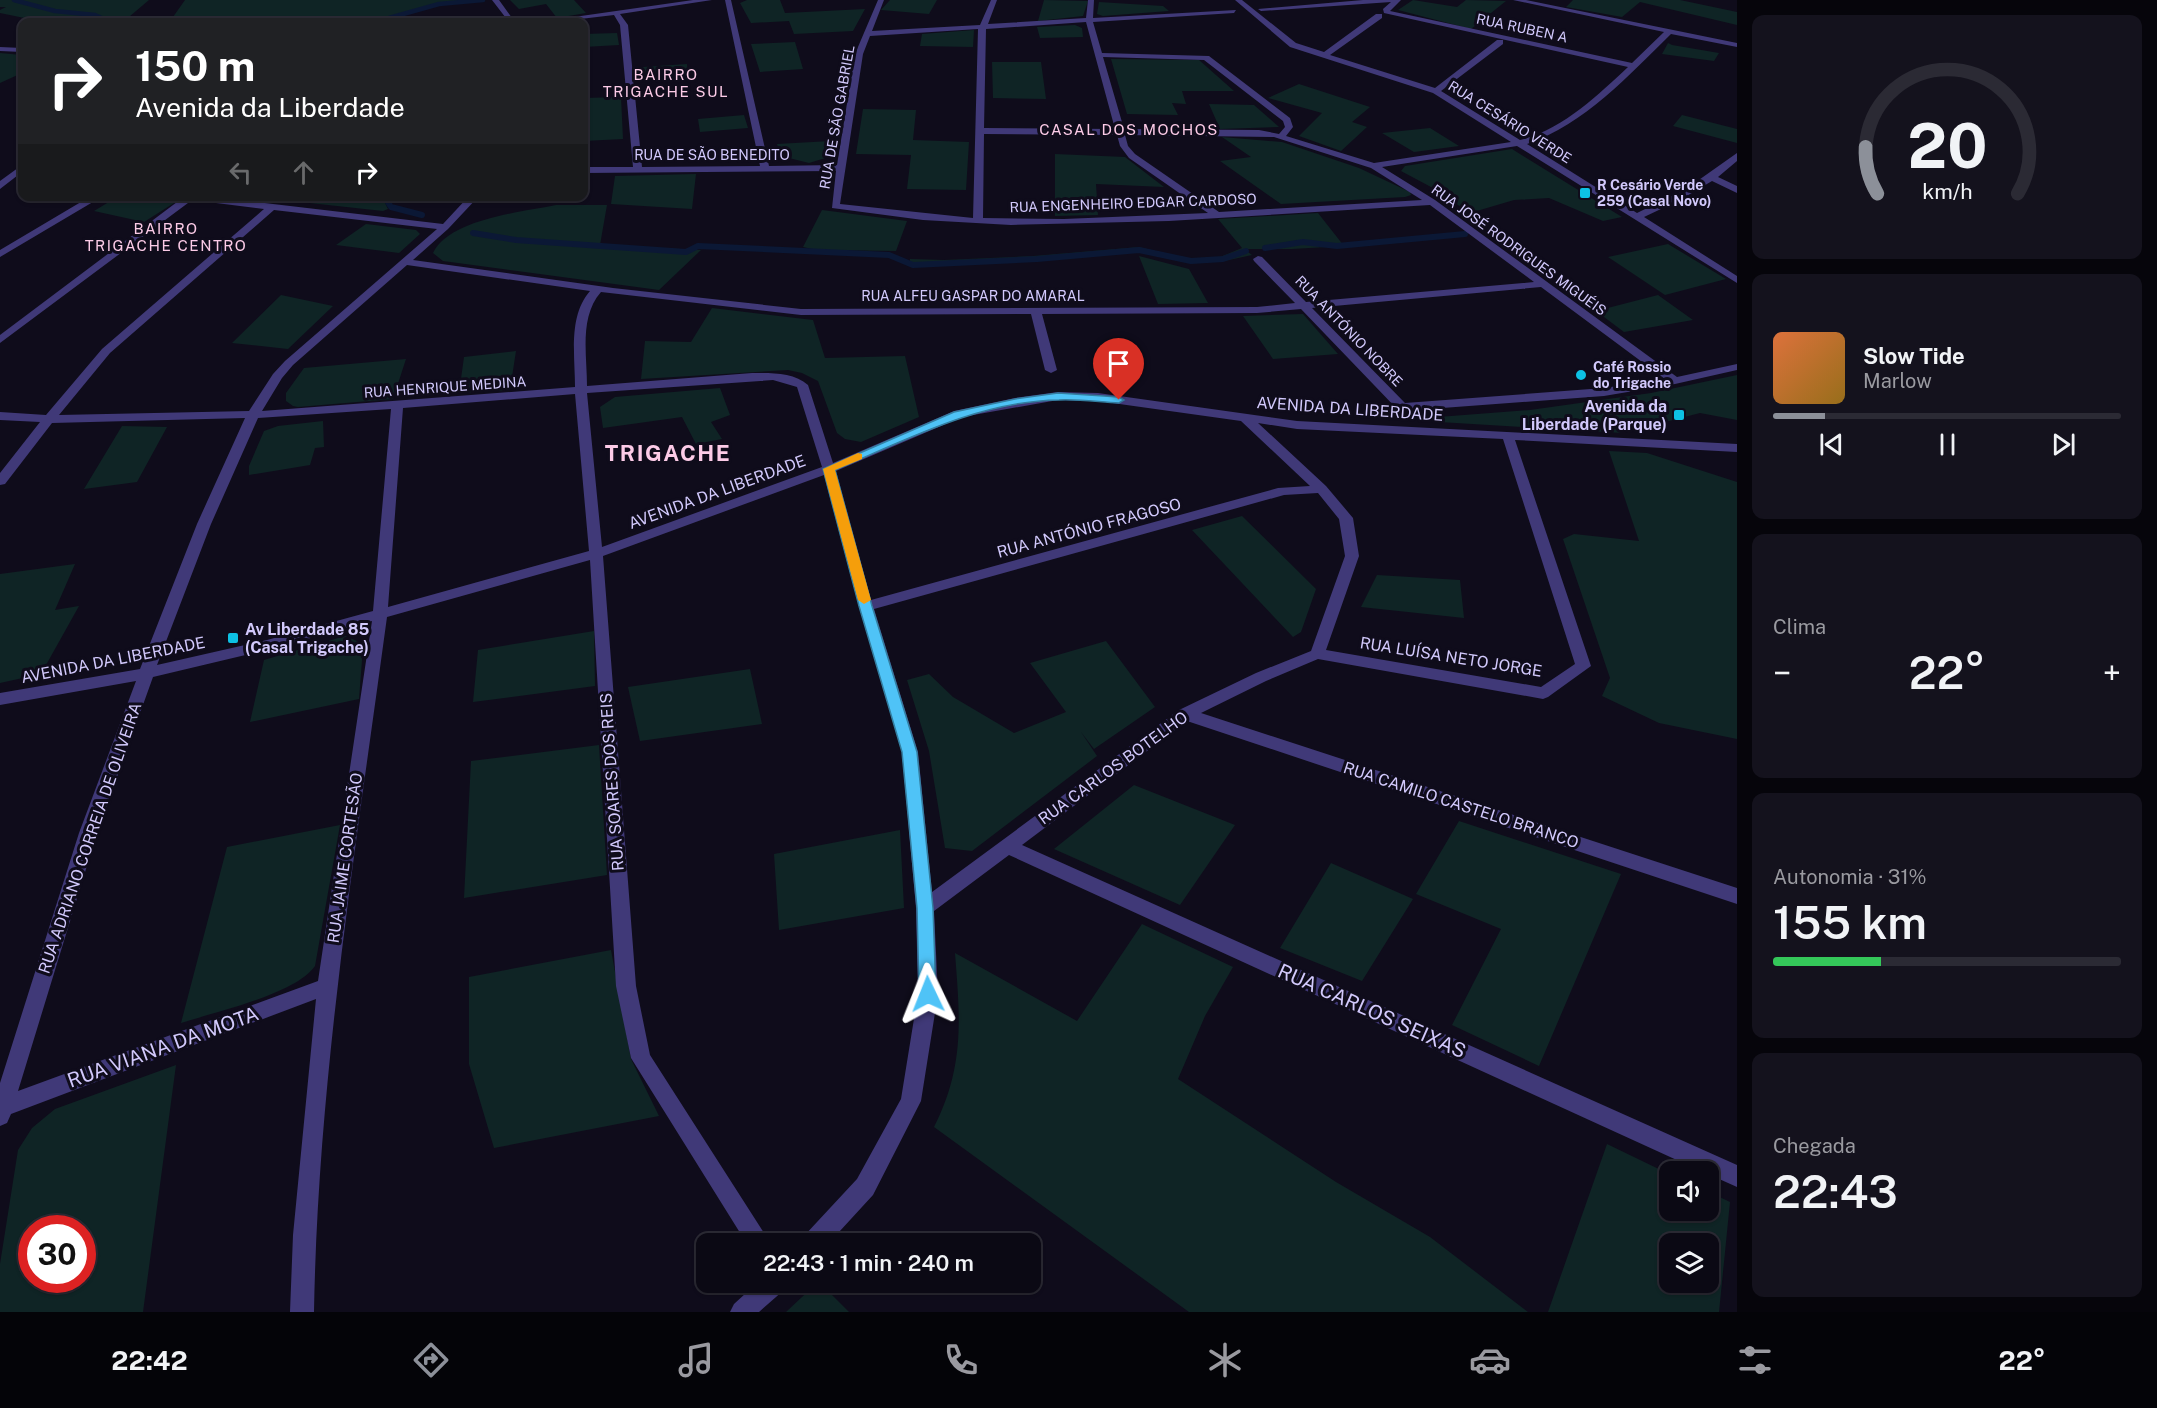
<!DOCTYPE html>
<html lang="pt">
<head>
<meta charset="utf-8">
<style>
  :root { --surface:#0b0914; --page:#14121d; --text:#f1f3f6; --muted:#9a9aa0; --line:#2b2a34; --accent:#8c9099 }
  body { margin:0; font-family:"Public Sans",sans-serif; background:var(--page); color:var(--text); height:100vh; display:flex; flex-direction:column; font-size:22px; white-space:nowrap }
  * { box-sizing:border-box; margin:0 }
  p { font-size:20px; color:var(--muted) }
  .icon { flex:none; width:33px; height:33px; fill:none; stroke:currentColor; stroke-width:2; stroke-linecap:round; stroke-linejoin:round }
  .map { position:relative; flex:1; overflow:hidden }
  .panel { display:flex; flex-direction:column; gap:15px; padding:15px; background:#06050b; width:420px }
  .panel>* { flex:none }
  .hud { position:absolute; left:18px; top:18px; width:570px; height:183px; border-radius:12px; box-shadow:0 2px 4px #0004,0 0 0 2px var(--line); background:#202124; color:#fff; overflow:hidden }
  .buttons { position:absolute; left:1659px; top:1161px; display:grid; gap:12px }
  .buttons a { display:grid; place-items:center; width:60px; height:60px; border-radius:12px; background:var(--surface); box-shadow:0 2px 4px #0004,0 0 0 2px var(--line); font-size:30px }
  .speed { position:absolute; left:18px; top:1215px; display:flex; gap:12px; font-size:30px; font-weight:700; text-align:center }
  .speed>* { display:grid; place-content:center; width:78px; height:78px; border-radius:50%; background:var(--surface); box-shadow:0 2px 4px #0004,0 0 0 2px var(--line); line-height:1 }
  .speed .limit { border:9px solid #d22; background:#fff; color:#111 }
  .pin { position:absolute; display:grid; place-items:center; width:51px; height:51px; color:#fff; margin:-62px -26px; border-radius:50% 50% 50% 0; rotate:-45deg; box-shadow:0 0 6px #0007 }
  .pin .icon { rotate:45deg }
  .me { position:absolute; width:66px; margin:-33px; rotate:358deg; stroke-linejoin:round; filter:drop-shadow(0 0 4px #0008) }
  .turn { display:flex; align-items:center; gap:21px; height:126px; padding:0 18px; font-size:27px }
  .turn .icon { width:78px; height:78px; stroke-width:2.5 }
  .turn b { display:block; font-size:42px; line-height:51px }
  .lanes { display:flex; align-items:center; height:57px; padding:0 18px; background:#0003; justify-content:center; gap:30px; direction:ltr }
  .lanes .off { opacity:.35 }
  .big { font-size:45px; font-weight:600; line-height:1.1 }
  .panel .card { flex:1; display:flex; flex-direction:column; justify-content:center; gap:9px; min-width:0; padding:0 21px; border-radius:12px; background:var(--page) }
  .panel .dial { align-items:center; gap:0 }
  .dial svg { height:156px; overflow:visible; fill:none; stroke:var(--line); stroke-width:7; stroke-linecap:round; text-anchor:middle }
  .dial text { fill:var(--text); stroke:none }
  .song { display:flex; align-items:center; gap:18px }
  .cover { width:72px; height:72px; border-radius:9px; background:linear-gradient(135deg,hsl(20 70% 55%),hsl(40 70% 35%)) }
  .played { height:6px; border-radius:3px; background:linear-gradient(90deg,var(--accent) 15%,var(--line) 15%) }
  .keys { display:flex; justify-content:space-around; direction:ltr }
  .heat { display:flex; justify-content:space-between; align-items:center; font-size:33px; direction:ltr }
  .charge { height:9px; border-radius:4px; background:linear-gradient(90deg,#34c759 31%,var(--line) 0) }
  .trip { position:absolute; left:696px; top:1233px; width:345px; height:60px; border-radius:12px; background:var(--surface); box-shadow:0 2px 4px #0004,0 0 0 2px var(--line); font-weight:600; line-height:60px; text-align:center }
  .dock { display:flex; height:96px; justify-content:space-around; align-items:center; background:#040408; color:var(--muted) }
  .dock .icon { width:42px; height:42px }
  .dock .on { color:var(--accent) }
  .dock b { font-size:27px; color:var(--text) }
  main { display:flex; flex:1; min-height:0 }
  .map>svg:first-child { display:block }
  .green { fill:#0f2425; fill-rule:evenodd }
  .lines { fill:none; stroke-linecap:round; stroke-linejoin:round }
  .stream-far1 { stroke:#0b1835; stroke-width:4.5 }
  .stream { stroke:#0b1835; stroke-width:6 }
  .minor { fill:#403978; fill-rule:evenodd }
  .route { fill:#4fc3f7; stroke:#337fa1; stroke-width:1.5 }
  .slow { fill:#f59e0b }
  .poi-dot { fill:#0dc1e4; stroke:#0f0c1b; stroke-width:2 }
  .labels { text-anchor:middle; dominant-baseline:central; stroke-width:6; stroke-linejoin:round; paint-order:stroke }
  .far-street-label { font-size:14px; fill:#d2c9fc; stroke:#0f0c1b }
  .far-poi-label { font-size:14px; font-weight:bold; fill:#d2c9fc; stroke:#0f0c1b; text-anchor:start }
  .far-neighbourhood-label { font-size:15px; letter-spacing:1.5px; fill:#fccbe7; stroke:#0f0c1b }
  .poi-label { font-size:16px; font-weight:bold; fill:#d2c9fc; stroke:#0f0c1b; text-anchor:end }
  .street-label { font-size:16px; fill:#d2c9fc; stroke:#0f0c1b }
  .near-street-label { font-size:20px; fill:#d2c9fc; stroke:#0f0c1b }
  .district-label { font-size:22px; font-weight:bold; letter-spacing:1.5px; fill:#fccbe7; stroke:#0f0c1b }
</style>
</head>
<body>
<main>
<div class="map">
<svg width="1737" height="1312" viewBox="0 0 1737 1312">
  <rect width="100%" height="100%" fill="#0f0c1b"/>
  <path class="green" d="M0,0H149L123,22H97L85,17L49,16L39,21L0,13V10L6,7H0Z
    M185,0H482L486,1L439,5L395,18L359,22H223L221,16L173,17Z
    M510,0H574L586,13L557,18L546,4L519,9Z
    M747,0H780L785,13L865,9L853,31L794,34L789,21L751,23L740,3Z
    M890,0H937L929,14L881,10Z
    M1044,0L1088,1L1083,16L1038,21Z
    M1413,0L1457,7L1466,0L1506,1L1471,29L1398,10Z
    M1573,0H1680L1737,12V25L1640,2L1622,17L1566,7Z
    M1099,2L1163,6L1169,11L1103,16L1097,14Z
    M1075,25L1082,28L1083,37L1040,38L1037,27Z
    M974,30L973,47L920,46L922,34Z
    M617,33L619,45L584,47V34Z
    M795,42L803,69L760,72L751,44Z
    M1668,43L1672,45L1719,53L1714,61L1662,54Z
    M0,53L22,55V73L0,83Z
    M1111,59L1199,60L1234,91H1182L1186,104L1172,103L1178,115L1127,114Z
    M992,62H1041L1046,99L993,98Z
    M687,64L688,77L642,80L643,67Z
    M1299,84L1370,107L1352,122L1367,127L1341,151L1299,136L1322,113L1268,98Z
    M621,97L623,139L584,141V98Z
    M1209,104L1254,105L1279,127L1220,129Z
    M863,109L916,110L913,140L969,142L966,190L907,189L911,155L856,154Z
    M744,115L748,128L700,132L698,119Z
    M1682,115L1737,129V143L1673,126Z
    M1430,128L1459,146L1414,152L1382,133Z
    M1222,137L1282,142L1359,168L1410,192L1411,195L1405,197L1281,204L1220,161L1251,157Z
    M831,141L832,156L809,163L781,156L777,144Z
    M1512,149L1622,217L1603,221L1549,198L1514,200L1470,213L1431,187L1401,171L1405,166Z
    M1055,154L1125,157L1164,187L1096,184L1098,215L1055,216Z
    M696,174L692,209L611,204L615,176Z
    M117,197L169,200L174,203L144,222L94,211Z
    M287,197H382L388,209L383,211L282,200Z
    M556,205H607L600,245L701,250L659,290L443,261L433,253C449,219 522,212 556,205Z
    M822,210L907,221L896,251L817,250L803,247Z
    M1318,213L1344,246L1292,249H1244L1252,255L1220,262H1191L1139,252L1037,260L910,267V259L944,260L1033,256L1139,247L1189,259L1220,257L1242,248L1218,219Z
    M366,224L416,230L420,234L399,253L336,245Z
    M1668,244L1726,279L1665,295L1608,257Z
    M1139,256L1189,269L1208,303L1158,304Z
    M281,295L333,306L288,349L232,343Z
    M1658,295L1693,320L1624,332L1596,311Z
    M712,308L813,320L825,358L905,356L919,417L861,442L845,439L837,433L818,381L802,373L788,370L641,379L645,341L691,342Z
    M1303,314L1338,354L1273,359L1243,316Z
    M516,351L510,390L459,393L464,357Z
    M406,359L393,399L298,407L293,406L286,401V393L304,368Z
    M1737,375V420L1700,413L1623,433L1423,421L1425,418L1530,410L1651,393Z
    M720,388L730,415L711,422L722,439L696,444L682,417L603,428L600,407L615,397Z
    M323,421L324,447L315,448L310,465L249,475V466L264,431L278,426Z
    M122,426L167,427L137,482L84,489Z
    M1609,451L1647,453L1737,482V739L1659,723L1602,696L1610,678L1563,539L1574,534L1639,541Z
    M1242,516L1316,589L1301,632L1293,637L1192,530Z
    M75,564L55,610L79,606L41,674L0,683V574Z
    M1377,575L1460,580L1464,618L1361,607Z
    M594,631L595,686L473,702L478,650Z
    M345,636L357,641L363,647L359,699L250,722L264,660Z
    M1106,641L1155,707L1094,749L1081,732L1097,756L972,851L945,848L929,751L907,680L929,674L953,697L1014,733L1066,712L1030,663Z
    M750,669L762,724L640,741L628,687Z
    M599,745L607,875L464,898L471,761Z
    M1134,785L1235,825L1180,905L1054,849Z
    M1459,821L1621,874L1539,1066L1452,1025L1501,929L1416,894Z
    M340,825L315,966C296,994 215,1012 181,1023L227,847Z
    M900,830L904,908L779,930L774,854Z
    M1331,863L1413,899L1362,981L1280,948Z
    M1142,924L1233,967L1205,1016L1178,1079L1336,1182L1430,1237L1528,1312H1189L934,1127C965,1066 960,1018 955,953L1077,1021Z
    M611,950L631,1059L659,1116L494,1148L469,1064V977Z
    M176,1065L143,1312H0V1264L18,1150L32,1128L55,1109ZM82,1228V1280H32V1228Z
    M1607,1144L1669,1174L1670,1210H1708L1709,1192L1730,1202L1719,1312H1548ZM1670,1244H1708V1282H1670Z
    M818,1282L820,1283L849,1312H786Z"/>
  <g class="lines">
    <path class="stream-far1" d="M14,0L55,11L95,15L110,22
      M334,22L389,18L439,4L483,0"/>
    <path class="stream" d="M384,196L391,207L422,215
      M473,233L516,240L686,252L698,246L889,255L913,265L1037,259L1139,250L1191,261L1223,259L1246,251
      M1265,248L1303,242L1337,246L1465,234"/>
    <path class="minor" d="M492,0H499L515,22H509Z
      M693,0H712L620,14L628,25L642,167L760,166L725,0H731L769,166L837,165L855,54L878,0H884L872,31L980,25L991,0H997L988,24L1086,18L1088,0H1094L1093,18L1236,10L1234,13L1093,22L1102,53L1209,56L1290,118L1293,127L1286,136L1374,163L1511,142L1433,93L1290,47L1235,0H1242L1296,43L1324,52L1376,14H1382V18L1330,55L1435,88L1497,40H1503V44L1441,91L1520,140C1562,130 1598,95 1628,67L1384,13L1383,9L1391,2L1261,11L1258,9L1363,0H1401L1390,11L1632,63L1664,32L1513,0H1526L1737,43V47L1671,34C1628,76 1585,124 1527,144L1637,213L1686,189L1737,153V161L1718,177L1737,186V193L1712,181L1680,200L1644,217L1737,276V283L1517,146L1382,167L1435,200L1677,377L1737,364V370L1675,384L1604,396L1402,411L1398,410L1301,309L1257,313L1042,314L1057,370L1051,373L1045,370L1031,314L801,315L601,292C579,317 587,355 587,386L752,373C770,373 794,372 808,385L833,463L954,411L1015,398L1058,392L1098,393L1297,421L1737,444V452L1515,440L1591,666L1548,697L1543,699L1318,659L1266,681L1201,713L1737,888V904L1187,721L1022,845L1737,1165V1187L1708,1174V1172H1703L1009,855L934,911L938,994L921,1101L873,1195L828,1244H801L804,1236L857,1179L901,1099L918,994L916,908L902,752L859,606L824,475L603,556L636,986L650,1055L771,1244H747L631,1058L616,986L590,560L387,617C356,847 318,1079 314,1312H290L293,1235L316,999L11,1114L7,1123L0,1126V1083L79,833L136,681L0,705V693L140,669L197,524L245,418L52,423L5,484L0,485V473L40,422L0,420V412L46,415L102,349L264,209L192,200L0,343V335L181,199L174,196H206L443,224L469,196H479L448,229L413,260L613,288L801,309L1257,307L1295,303L1254,261L1253,259L1258,256L1262,257L1306,302L1534,282L1430,205L1169,221L1011,225L923,220L832,208L836,171L584,173V167H633L620,25L614,15L555,22H539ZM1086,22L1115,129L984,128L986,29ZM978,29L973,218L840,204L863,54L870,36ZM1103,57L1204,60L1283,121L1285,127L1279,134L1259,130L1124,129ZM984,134L1117,135L1120,146L1129,158L1208,213L1064,219L983,218ZM1125,135L1274,137L1371,168L1422,200L1219,212L1135,154L1128,146ZM274,210L437,229L285,361L273,374L249,411L59,415L110,353ZM407,265L590,291C568,316 575,356 575,387L262,411L282,378L293,365ZM1541,287L1665,379L1604,388L1405,403L1312,308ZM773,380L797,387L822,467L602,547L587,393ZM575,394L589,551L388,607L403,408ZM1058,400L1098,401L1241,421L1310,486L1278,488L871,600L836,471L962,417ZM391,409L373,611L267,640L157,665L211,524L258,418ZM1258,423L1297,429L1503,439L1575,664L1541,687L1326,650L1359,556L1353,518L1326,486ZM1318,493L1339,519L1345,556L1311,651L1256,673L1179,710L932,892L918,752L874,609L1284,495ZM372,621L318,981L18,1091L97,833L153,677L267,650Z
      M0,47L22,48V52L0,51Z
      M22,165V172L0,189V181Z
      M91,196H103L0,257V250Z
      M758,1282H787L784,1290L759,1312H730L734,1304Z"/>
  </g>
  <path class="route" d="M1058,393L1119,397L1124,400L1119,403C1099,402 1078,399 1059,400C979,401 906,440 835,470L872,606L917,752L933,908L936,994L934,1000L928,1002L921,1000L919,994L917,908L902,752L859,606L823,469L954,412L1015,399Z"/>
  <path class="slow" d="M858,453L862,454V459L835,470L871,600L864,604L858,600L823,469Z"/>
  <g class="poi-dot">
    <rect x="1579" y="187" width="12" height="12" rx="3"/>
    <circle cx="1581" cy="375" r="6"/>
    <rect x="1673" y="409" width="12" height="12" rx="3"/>
    <rect x="227" y="632" width="12" height="12" rx="3"/>
  </g>
  <g class="labels">
    <g class="far-street-label">
      <text transform="translate(1522 28) rotate(12)">RUA RUBEN A</text>
      <text transform="translate(837 117) rotate(-80)">RUA DE SÃO GABRIEL</text>
      <text transform="translate(1510 122) rotate(32)">RUA CESÁRIO VERDE</text>
      <text x="712" y="155">RUA DE SÃO BENEDITO</text>
      <text transform="translate(1133 203) rotate(-2)">RUA ENGENHEIRO EDGAR CARDOSO</text>
      <text transform="translate(1519 250) rotate(36)">RUA JOSÉ RODRIGUES MIGUÉIS</text>
      <text x="973" y="296">RUA ALFEU GASPAR DO AMARAL</text>
      <text transform="translate(1349 331) rotate(46)">RUA ANTÓNIO NOBRE</text>
      <text transform="translate(445 387) rotate(-4)">RUA HENRIQUE MEDINA</text>
    </g>
    <g class="far-poi-label">
      <text x="1597" y="185">R Cesário Verde<tspan x="1597" dy="16">259 (Casal Novo)</tspan></text>
      <text x="1593" y="367">Café Rossio<tspan x="1593" dy="16">do Trigache</tspan></text>
    </g>
    <g class="far-neighbourhood-label">
      <text x="666" y="74">BAIRRO<tspan x="666" dy="17">TRIGACHE SUL</tspan></text>
      <text x="1129" y="129">CASAL DOS MOCHOS</text>
      <text x="166" y="228">BAIRRO<tspan x="166" dy="17">TRIGACHE CENTRO</tspan></text>
    </g>
    <g class="poi-label">
      <text x="1667" y="406">Avenida da<tspan x="1667" dy="18">Liberdade (Parque)</tspan></text>
      <text x="245" y="629" text-anchor="start">Av Liberdade 85<tspan x="245" dy="18">(Casal Trigache)</tspan></text>
    </g>
    <g class="street-label">
      <text transform="translate(1350 409) rotate(4)">AVENIDA DA LIBERDADE</text>
      <text transform="translate(717 492) rotate(-20)">AVENIDA DA LIBERDADE</text>
      <text transform="translate(1089 528) rotate(-15)">RUA ANTÓNIO FRAGOSO</text>
      <text transform="translate(1451 657) rotate(9)">RUA LUÍSA NETO JORGE</text>
      <text transform="translate(113 660) rotate(-11)">AVENIDA DA LIBERDADE</text>
      <text transform="translate(1113 768) rotate(-36)">RUA CARLOS BOTELHO</text>
      <text transform="translate(612 782) rotate(-94)">RUA SOARES DOS REIS</text>
      <text transform="translate(1461 805) rotate(18)">RUA CAMILO CASTELO BRANCO</text>
      <text transform="translate(90 838) rotate(-71)">RUA ADRIANO CORREIA DE OLIVEIRA</text>
      <text transform="translate(345 858) rotate(-82)">RUA JAIME CORTESÃO</text>
    </g>
    <g class="near-street-label">
      <text transform="translate(1372 1011) rotate(24)">RUA CARLOS SEIXAS</text>
      <text transform="translate(163 1047) rotate(-20)">RUA VIANA DA MOTA</text>
    </g>
    <g class="district-label">
      <text x="668" y="453">TRIGACHE</text>
    </g>
  </g>
</svg>
<div class="buttons">
<a><svg class="icon" aria-label="sound" viewBox="0 0 24 24"><path d="M4 9h4l5-4v14l-5-4H4zM17 9q2 3 0 6"/></svg></a>
<a><svg class="icon" aria-label="layers" viewBox="0 0 24 24"><path d="M12 4l9 5-9 5-9-5zM3 14l9 5 9-5"/></svg></a>
</div>
<div class="speed"><div class="limit">30</div></div>
<div class="pin" style="left:1119px;top:400px;background:#d93025"><svg class="icon" aria-label="arrive" viewBox="0 0 24 24"><path d="M6 21V4h12l-3 4 3 4H6"/></svg></div>
<svg class="me" style="left:928px;top:994px" viewBox="-20 -20 40 40"><path d="M0-17L14 15 0 8-14 15z" fill="#4fc3f7" stroke="#fff" stroke-width="4"/></svg>
<div class="trip">22:43 · 1 min · 240 m</div>
<div class="hud">
<div class="turn"><svg class="icon" aria-label="right" viewBox="0 0 24 24"><path d="M7 20v-9h11M14 6l5 5-5 5"/></svg><div><b>150 m</b>Avenida da Liberdade</div></div>
<div class="lanes"><svg class="icon off" aria-label="left" viewBox="0 0 24 24"><path d="M17 20v-9H6M10 6l-5 5 5 5"/></svg><svg class="icon off" aria-label="ahead" viewBox="0 0 24 24"><path d="M12 20V5M6 11l6-6 6 6"/></svg><svg class="icon" aria-label="right" viewBox="0 0 24 24"><path d="M7 20v-9h11M14 6l5 5-5 5"/></svg></div>
</div>
</div>
<section class="panel">
<div class="card dial"><svg viewBox="0 0 100 80">
<path d="M14 69A42 42 0 1 1 86 69"/>
<path d="M14 69A42 42 0 0 1 8 45" stroke="#8c9099"/>
<text x="50" y="56" font-size="32" font-weight="700">20</text>
<text x="50" y="72" font-size="11">km/h</text>
</svg></div>
<div class="card">
<div class="song"><i class="cover"></i><div><b>Slow Tide</b><p>Marlow</p></div></div>
<div class="played"></div>
<div class="keys"><svg class="icon" aria-label="previous" viewBox="0 0 24 24"><path d="M18 5L8 12l10 7zM5 5v14"/></svg><svg class="icon" aria-label="pause" viewBox="0 0 24 24"><path d="M8 5v14M16 5v14"/></svg><svg class="icon" aria-label="next" viewBox="0 0 24 24"><path d="M6 5l10 7-10 7zM19 5v14"/></svg></div>
</div>
<div class="card"><p>Clima</p>
<div class="heat"><a>−</a><b class="big">22°</b><a>+</a></div>
</div>
<div class="card"><p>Autonomia · 31%</p><b class="big">155 km</b><div class="charge"></div></div>
<div class="card"><p>Chegada</p><b class="big">22:43</b></div>
</section>
</main>
<nav class="dock">
<b>22:42</b>
<svg class="icon on" aria-label="directions" viewBox="0 0 24 24"><path d="M12 3l9 9-9 9-9-9zM9 14v-3h6M13 9l2 2-2 2"/></svg>
<svg class="icon" aria-label="music" viewBox="0 0 24 24"><path d="M9 18V5l10-2v13"/><circle cx="6" cy="18" r="3"/><circle cx="16" cy="16" r="3"/></svg>
<svg class="icon" aria-label="phone" viewBox="0 0 24 24"><path d="M5 4h4l2 5-3 2q2 4 5 5l2-3 5 2v4C11 20 4 13 5 4z"/></svg>
<svg class="icon" aria-label="climate" viewBox="0 0 24 24"><path d="M12 3v18M4 7l16 10M4 17L20 7"/></svg>
<svg class="icon" aria-label="car" viewBox="0 0 24 24"><path d="M5 17H2v-5l4-1 3-4h7l3 4 3 1v5h-3M9 17h6M6 11h13"/><circle cx="7" cy="17" r="2"/><circle cx="17" cy="17" r="2"/></svg>
<svg class="icon" aria-label="filters" viewBox="0 0 24 24"><path d="M4 7h16M4 17h16"/><circle cx="9" cy="7" r="2"/><circle cx="15" cy="17" r="2"/></svg>
<b>22°</b>
</nav>
</body>
</html>
